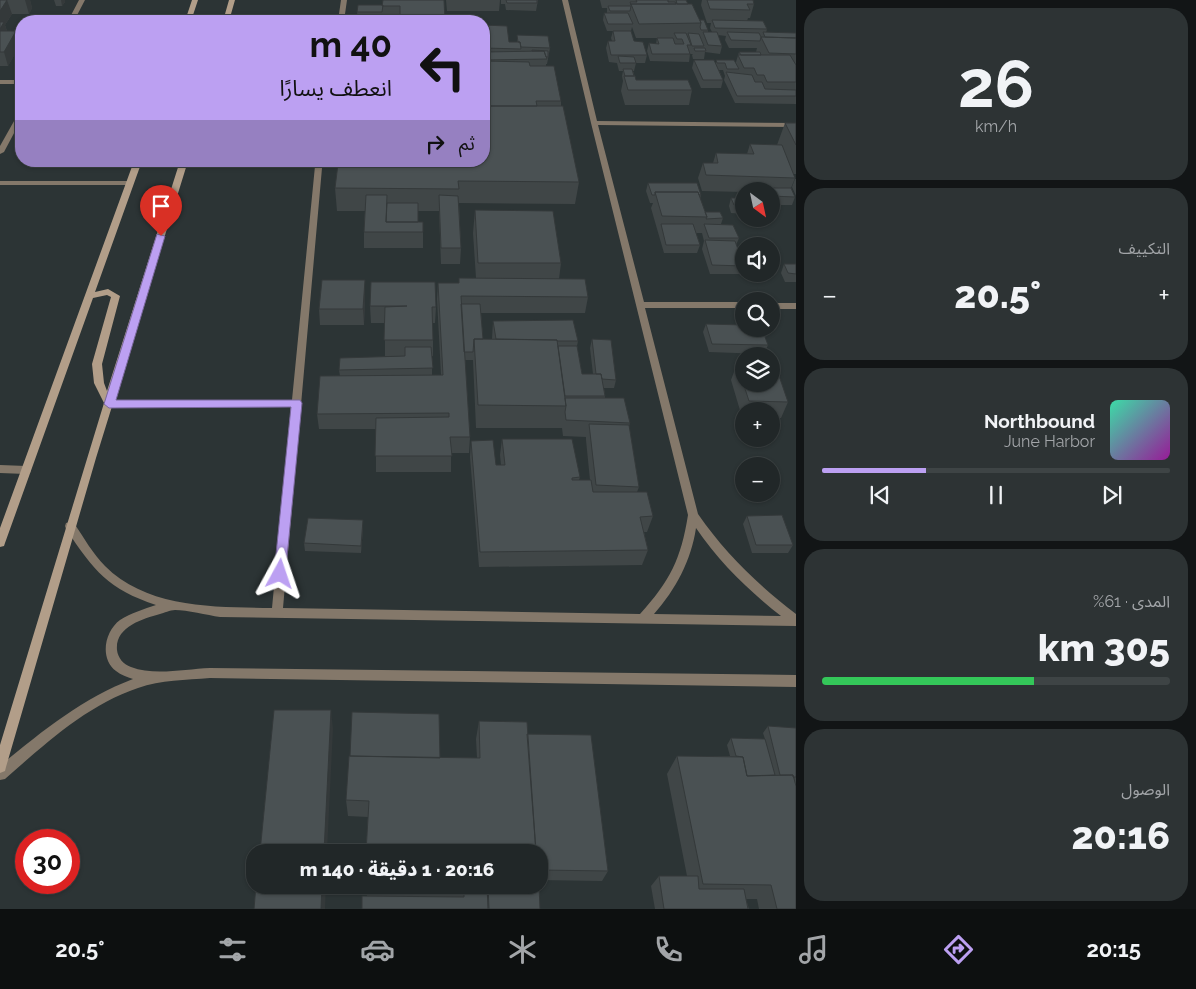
<!DOCTYPE html>
<html lang="ar">
<head>
<meta charset="utf-8">
<style>
  :root { --surface:#212728; --page:#2d3334; --text:#f1f3f6; --muted:#a2a5a8; --line:#3e4445; --accent:#bca0f2 }
  body { margin:0; font-family:Raleway,"Noto Sans Arabic",sans-serif; background:var(--page); color:var(--text); direction:rtl; height:100vh; display:flex; flex-direction:column; font-size:19px; white-space:nowrap }
  * { box-sizing:border-box; margin:0 }
  p { font-size:16px; color:var(--muted) }
  .icon { flex:none; width:28px; height:28px; fill:none; stroke:currentColor; stroke-width:2; stroke-linecap:round; stroke-linejoin:round }
  .map { position:relative; flex:1; overflow:hidden; direction:ltr }
  .sheet { display:flex; flex-direction:column; gap:8px; padding:8px; background:#121516; width:400px }
  .sheet>* { flex:none }
  .top-card { position:absolute; left:15px; top:15px; width:475px; height:152px; border-radius:20px; box-shadow:0 1px 4px #0004,0 0 0 1px var(--line); direction:rtl; background:#bca0f2; color:#111; overflow:hidden }
  .needle { width:32px; rotate:147deg }
  .fabs { position:absolute; left:735px; top:182px; display:grid; gap:10px }
  .fabs a { display:grid; place-items:center; width:45px; height:45px; border-radius:50%; background:var(--surface); box-shadow:0 1px 4px #0004,0 0 0 1px var(--line); font-size:25px }
  .speed { position:absolute; left:15px; top:829px; display:flex; gap:10px; font-size:25px; font-weight:700; text-align:center }
  .speed>* { display:grid; place-content:center; width:65px; height:65px; border-radius:50%; background:var(--surface); box-shadow:0 1px 4px #0004,0 0 0 1px var(--line); line-height:1 }
  .speed .limit { border:8px solid #d22; background:#fff; color:#111 }
  .pin { position:absolute; display:grid; place-items:center; width:42px; height:42px; color:#fff; margin:-51px -21px; border-radius:50% 50% 50% 0; rotate:-45deg; box-shadow:0 0 5px #0007 }
  .pin .icon { rotate:45deg }
  .me { position:absolute; width:55px; margin:-28px; rotate:5deg; stroke-linejoin:round; filter:drop-shadow(0 0 4px #0008) }
  .turn { display:flex; align-items:center; gap:18px; height:105px; padding:0 15px; font-size:22px }
  .turn .icon { width:65px; height:65px; stroke-width:2.5 }
  .turn b { display:block; font-size:35px; line-height:42px }
  .then { display:flex; align-items:center; height:48px; padding:0 15px; background:#0003; gap:10px; font-size:19px }
  .big { font-size:38px; font-weight:800; line-height:1.1 }
  .sheet .widget { flex:1; display:flex; flex-direction:column; justify-content:center; gap:8px; min-width:0; padding:0 18px; border-radius:20px; background:var(--page) }
  .sheet .dial { align-items:center; gap:0 }
  .dial b { font-size:65px; line-height:1 }
  .song { display:flex; align-items:center; gap:15px }
  .cover { width:60px; height:60px; border-radius:8px; background:linear-gradient(135deg,hsl(160 70% 55%),hsl(300 70% 35%)) }
  .played { height:5px; border-radius:2px; background:linear-gradient(90deg,var(--accent) 30%,var(--line) 30%) }
  .keys { display:flex; justify-content:space-around; direction:ltr }
  .heat { display:flex; justify-content:space-between; align-items:center; font-size:28px; direction:ltr }
  .charge { height:8px; border-radius:4px; background:linear-gradient(90deg,#34c759 61%,var(--line) 0) }
  .trip { position:absolute; left:246px; top:844px; width:302px; height:50px; border-radius:20px; background:var(--surface); box-shadow:0 1px 4px #0004,0 0 0 1px var(--line); font-weight:800; line-height:50px; text-align:center; direction:rtl }
  .tab-bar { display:flex; height:80px; justify-content:space-around; align-items:center; background:#0d1010; color:var(--muted) }
  .tab-bar .icon { width:35px; height:35px }
  .tab-bar .on { color:var(--accent) }
  .tab-bar b { font-size:22px; color:var(--text) }
  main { display:flex; flex:1; min-height:0 }
  .map>svg:first-child { display:block }
  .lines { fill:none; stroke-linecap:round; stroke-linejoin:round }
  .minor { fill:#84786a; fill-rule:evenodd }
  .secondary { fill:#b29e89; fill-rule:evenodd }
  .wall { fill:#404647 }
  .shaded-wall { fill:#34393a }
  .building { fill:#4a5153; stroke:#34393a }
  .route { fill:#bca0f2; stroke:#7a689d }
</style>
</head>
<body>
<main>
<section class="sheet">
<div class="widget dial"><b>26</b><p>km/h</p></div>
<div class="widget"><p>التكييف</p>
<div class="heat"><a>−</a><b class="big">20.5°</b><a>+</a></div>
</div>
<div class="widget">
<div class="song"><i class="cover"></i><div><b>Northbound</b><p>June Harbor</p></div></div>
<div class="played"></div>
<div class="keys"><svg class="icon" aria-label="previous" viewBox="0 0 24 24"><path d="M18 5L8 12l10 7zM5 5v14"/></svg><svg class="icon" aria-label="pause" viewBox="0 0 24 24"><path d="M8 5v14M16 5v14"/></svg><svg class="icon" aria-label="next" viewBox="0 0 24 24"><path d="M6 5l10 7-10 7zM19 5v14"/></svg></div>
</div>
<div class="widget"><p>المدى · 61%</p><b class="big">305 km</b><div class="charge"></div></div>
<div class="widget"><p>الوصول</p><b class="big">20:16</b></div>
</section>
<div class="map">
<svg width="796" height="909" viewBox="0 0 796 909">
  <rect width="100%" height="100%" fill="#2c3435"/>
  <g class="lines">
    <path class="minor" d="M79,0H85L74,21H68Z
      M341,0H347L344,21H338Z
      M562,0H568L597,121L796,123V127L598,125L644,302H744V308H645L698,514C725,553 758,585 796,614V626L220,617C207,615 187,610 175,610C170,610 164,613 160,614C142,619 115,627 117,650C118,658 123,664 131,667C154,676 185,669 210,668L796,675V687L210,678C186,680 161,680 138,688C87,705 45,744 5,779L0,780V766C42,731 83,698 133,679C127,677 121,675 116,671C99,658 105,631 120,620C131,613 144,609 156,605C108,589 94,571 66,529L65,526L66,523L70,522L74,523C84,538 93,554 105,566C148,609 216,607 272,608L291,406L109,407L104,404L109,401L292,400L315,166L322,168L283,608L640,614C670,581 681,559 688,515L591,123ZM696,528C719,562 749,591 781,616L654,614C676,589 691,561 696,528Z
      M0,80H21V84H0Z
      M21,112V120L4,152L0,154V146L18,114Z
      M0,181H130L134,183L130,185H0Z
      M771,303H796V309H771Z
      M0,465L26,466L30,467L31,470L30,473L26,474L0,473Z"/>
    <path class="secondary" d="M192,0H198L191,21H185Z
      M229,0H235L229,21H223Z
      M134,161H142L95,292L108,289L120,296L102,364L104,383L107,391L180,161H188L96,458L6,767L5,771L0,773V745L104,403L94,383L92,364L111,297L107,295L93,298L5,543L4,546L0,547V528Z"/>
  </g>
  <path class="wall" d="M0,0H30L32,8L29,14H12L5,25L7,31H14L21,29V42H19L20,45L8,66H0Z
    M54,0H65V2L62,6H56Z
    M383,0L445,21L358,20L357,12L382,5Z
    M446,0H500L499,11H447Z
    M501,0H538L536,11L506,10L505,4H501Z
    M600,0H686L688,4L700,20L708,30V32H712L710,28L711,23H707L701,5L702,0H753L754,4L750,18H748L747,21L767,29L766,33H796V104L735,103L724,80L725,76L723,70H719L723,80L721,88H701L692,68L694,60L716,63V60L736,62L739,52H756L757,48H729L725,40L726,36L718,35L722,46L720,54L705,52L704,59H693L692,55L693,54H690L689,62L650,61L647,51L649,43L656,44L657,38H636L632,27L631,31L634,41L647,55L645,63H636L634,71H633L636,80L692,90L689,105H625L621,91L623,81L622,76L623,71H619L617,63L609,62L606,48L608,41H612L611,38L613,31H607L603,20L604,13H607V8H602Z
    M484,25L509,42H517V35L550,48L547,64H546V66L561,101V106L579,182L575,204L459,203L461,248L460,264H441L439,211H418V222L423,232V248H364V232L365,211H337L335,188L349,164V161H484Z
    M785,123H796V174H793L795,178L791,188L795,197L792,205H771V191H744V192L702,191L698,178L703,163H713L716,153L747,154L750,144L777,145Z
    M795,179H796V196L792,187Z
    M648,183L701,195L700,199L705,212L723,218L721,224L739,238L736,245L744,264V267L741,274H710L702,249L704,241L702,233L704,227L702,233H696L700,245L697,253H664L651,208L653,203H650L646,191Z
    M731,198H744V214L731,213L729,206Z
    M475,210L561,263L559,279L588,297L585,313H481L483,339H492L493,321L578,341L577,346L582,374H593L590,348L592,339L616,380L614,388H604L605,396V398L630,423L629,426L639,487L637,492L653,516L647,532H644L648,550L642,565L479,567L470,457L471,441L496,465H501L500,455L502,439L580,477L579,480H590L586,440V437L563,436L562,428H476L473,360H465L470,437L469,453H451V472H376V429H319L317,414L340,376L339,370L405,356H385V323H371L370,306L436,307L435,323H433V356H432V375H441L437,299L438,283H459L476,278L473,233Z
    M784,264H796V282H785L781,273Z
    M365,296L364,325H320L319,309Z
    M706,324L768,345L764,354L709,352L703,332Z
    M737,364L788,402L781,418H771V411H744V417H742L731,380Z
    M747,516L793,545L788,553H752L743,524Z
    M363,528L361,553L305,551L304,543Z
    M479,721L527,734L608,871L602,881L540,880V852H366L368,817L348,816L346,800L350,756L477,758L476,739Z
    M768,726L796,728V784H795L796,909H759L757,899H746L749,909H655L651,886L659,876H687L667,774L677,756H730L727,745L731,738L765,739L763,733Z
    M366,885H539L540,909H362L367,896Z"/>
  <path class="shaded-wall" d="M7,0L12,14L5,25L9,37L0,35V11Z
    M25,0H30L32,8L29,14Z
    M61,0H65V2L62,6Z
    M16,31L20,45L8,66L4,52Z
    M365,280V296L364,325L363,309Z
    M363,520V528L361,553V546Z
    M331,710L333,729L327,852H324Z
    M322,885H326L325,909H321Z"/>
  <path class="building" d="M0,0H7L0,11Z
    M383,0H444L445,21H392V18H400V6H382Z
    M506,0H537V3H507Z
    M636,0H668V2H675L676,4H631V5L630,2H637Z
    M676,0H686L688,4H677Z
    M707,0H753L754,4H747L750,10L710,9Z
    M631,4H692L701,23L639,24Z
    M358,5H383L382,12H357Z
    M608,6H631L630,11H610Z
    M604,13H628L633,24H608Z
    M700,20H704L708,30H701L700,27L701,23Z
    M712,20L763,21L767,29L715,28Z
    M0,22H4L0,29Z
    M484,25L507,26L509,42H520L521,49L484,48Z
    M15,29H21V33L20,35L17,34L16,31H14Z
    M0,31H16L4,52H0Z
    M613,31H631L634,41L643,42L647,55H611L608,41H615Z
    M703,32H717L722,46L708,45Z
    M727,32L759,33L761,37L760,41L731,40Z
    M763,32L796,33V38L765,37Z
    M674,33H686L691,45H687L690,54H652L649,43L659,44L657,38H673L675,44H684L682,39H677Z
    M688,33L699,34L704,46H692Z
    M517,35L548,36L550,48L521,47L520,42H518Z
    M761,37L796,38V54L769,53Z
    M694,48H705L706,51H695Z
    M532,50L548,51V57H546L544,51H532Z
    M544,51L547,59L484,60V52Z
    M739,52H760L761,55H741Z
    M738,55H790L796,65V82H767L764,75H757L754,68H744Z
    M618,56L634,57L636,63H620Z
    M694,60H714L723,80H703Z
    M716,60H734L739,69H727L725,63H717Z
    M484,61L529,62L530,66H554L561,101H536L537,106H484Z
    M623,69H632L634,76H625Z
    M726,72L752,75L755,82H762L765,89L796,90V96H737Z
    M624,76H635L636,80H688L692,90H628Z
    M484,106H563L579,182L458,181L459,189L335,188L338,164H429V161H484Z
    M785,123H796V145Z
    M750,144L782,145L795,178L706,175L703,163H718L716,153L754,154Z
    M349,161H428L427,162L349,163Z
    M648,183H697L701,195H699L698,192H655V195H652Z
    M768,188H791L795,197L771,196V191H769Z
    M655,192H698L707,217L662,216Z
    M366,195H387L386,222H423V232H364Z
    M439,195L458,196L461,248H441Z
    M731,198H744V205H734Z
    M387,203H418V222H386Z
    M475,210L553,211L561,263H478Z
    M705,212H720L723,218L706,219L707,217Z
    M661,224H693L700,245H666Z
    M704,224L733,225L739,238H709Z
    M705,240L735,241L744,266L712,265Z
    M784,264H796V274L788,273Z
    M459,278L585,279L588,297L461,296L470,437H450L452,456H375L376,418L449,417V413L317,414L320,376L443,375L438,283H459Z
    M322,280H365L363,309H319Z
    M371,282H435L436,307H432L433,340H384L385,307L407,306H370Z
    M461,304H480L483,339H474L473,352H464Z
    M573,320L578,341H557V340L496,339L493,321Z
    M706,324L744,325V329H762L768,345L712,344Z
    M474,339L557,340L566,406L478,405Z
    M592,339L611,340L616,380L602,379L601,374H596Z
    M558,346H577L582,374H601L605,396H565Z
    M405,347H431L433,368L339,370L340,358L405,356Z
    M737,364H744V384H771V364H775L788,402L749,401Z
    M565,398H624L630,423L566,420L565,412L566,406Z
    M589,424L629,425L639,487L596,485Z
    M502,439H572L580,477L572,478V480H591L593,492H647L653,516L640,517L648,550L480,552L471,441L493,440L496,465H505Z
    M782,515L793,545H756L747,516Z
    M308,518L363,520L361,546L304,543Z
    M274,710H331L324,852H260Z
    M352,712L439,714L440,758L350,756Z
    M479,721L527,722L536,852H487V851H464V852H366L369,801L346,800L349,756L480,758Z
    M768,726L796,728V777H793V775H780Z
    M527,734L591,735L608,871L540,870V852H536Z
    M731,738L765,739L775,775L747,776L743,757L736,756Z
    M677,756L743,757L747,776L793,775L796,786V909H777L771,885L703,884Z
    M659,876H698L699,889H744L748,909H664Z
    M256,885H322L321,909H254Z
    M464,885H487L488,909H362V896L464,897Z
    M488,885H539L540,909H489Z"/>
  <path class="route" d="M157,234L165,236L116,400H300L302,403L285,578H276L274,574L291,407L109,408L104,404Z"/>
</svg>
<div class="fabs">
<a><svg class="needle" viewBox="-14 -14 28 28"><path d="M0-13l5 13h-10z" fill="#e53935"/><path d="M0 13l5-13h-10z" fill="#a2a5a8"/></svg></a>
<a><svg class="icon" aria-label="sound" viewBox="0 0 24 24"><path d="M4 9h4l5-4v14l-5-4H4zM17 9q2 3 0 6"/></svg></a>
<a><svg class="icon" aria-label="search" viewBox="0 0 24 24"><circle cx="10" cy="10" r="6"/><path d="M15 15l6 6"/></svg></a>
<a><svg class="icon" aria-label="layers" viewBox="0 0 24 24"><path d="M12 4l9 5-9 5-9-5zM3 14l9 5 9-5"/></svg></a>
<a>+</a>
<a>−</a>
</div>
<div class="speed"><div class="limit">30</div></div>
<div class="pin" style="left:161px;top:236px;background:#d93025"><svg class="icon" aria-label="arrive" viewBox="0 0 24 24"><path d="M6 21V4h12l-3 4 3 4H6"/></svg></div>
<svg class="me" style="left:280px;top:574px" viewBox="-20 -20 40 40"><path d="M0-17L14 15 0 8-14 15z" fill="#bca0f2" stroke="#fff" stroke-width="4"/></svg>
<div class="trip">20:16 · 1 دقيقة · 140 m</div>
<div class="top-card">
<div class="turn"><svg class="icon" aria-label="left" viewBox="0 0 24 24"><path d="M17 20v-9H6M10 6l-5 5 5 5"/></svg><div><b>40 m</b>انعطف يسارًا</div></div>
<div class="then">ثم<svg class="icon" aria-label="right" viewBox="0 0 24 24"><path d="M7 20v-9h11M14 6l5 5-5 5"/></svg></div>
</div>
</div>
</main>
<nav class="tab-bar">
<b>20:15</b>
<svg class="icon on" aria-label="directions" viewBox="0 0 24 24"><path d="M12 3l9 9-9 9-9-9zM9 14v-3h6M13 9l2 2-2 2"/></svg>
<svg class="icon" aria-label="music" viewBox="0 0 24 24"><path d="M9 18V5l10-2v13"/><circle cx="6" cy="18" r="3"/><circle cx="16" cy="16" r="3"/></svg>
<svg class="icon" aria-label="phone" viewBox="0 0 24 24"><path d="M5 4h4l2 5-3 2q2 4 5 5l2-3 5 2v4C11 20 4 13 5 4z"/></svg>
<svg class="icon" aria-label="climate" viewBox="0 0 24 24"><path d="M12 3v18M4 7l16 10M4 17L20 7"/></svg>
<svg class="icon" aria-label="car" viewBox="0 0 24 24"><path d="M5 17H2v-5l4-1 3-4h7l3 4 3 1v5h-3M9 17h6M6 11h13"/><circle cx="7" cy="17" r="2"/><circle cx="17" cy="17" r="2"/></svg>
<svg class="icon" aria-label="filters" viewBox="0 0 24 24"><path d="M4 7h16M4 17h16"/><circle cx="9" cy="7" r="2"/><circle cx="15" cy="17" r="2"/></svg>
<b>20.5°</b>
</nav>
</body>
</html>
